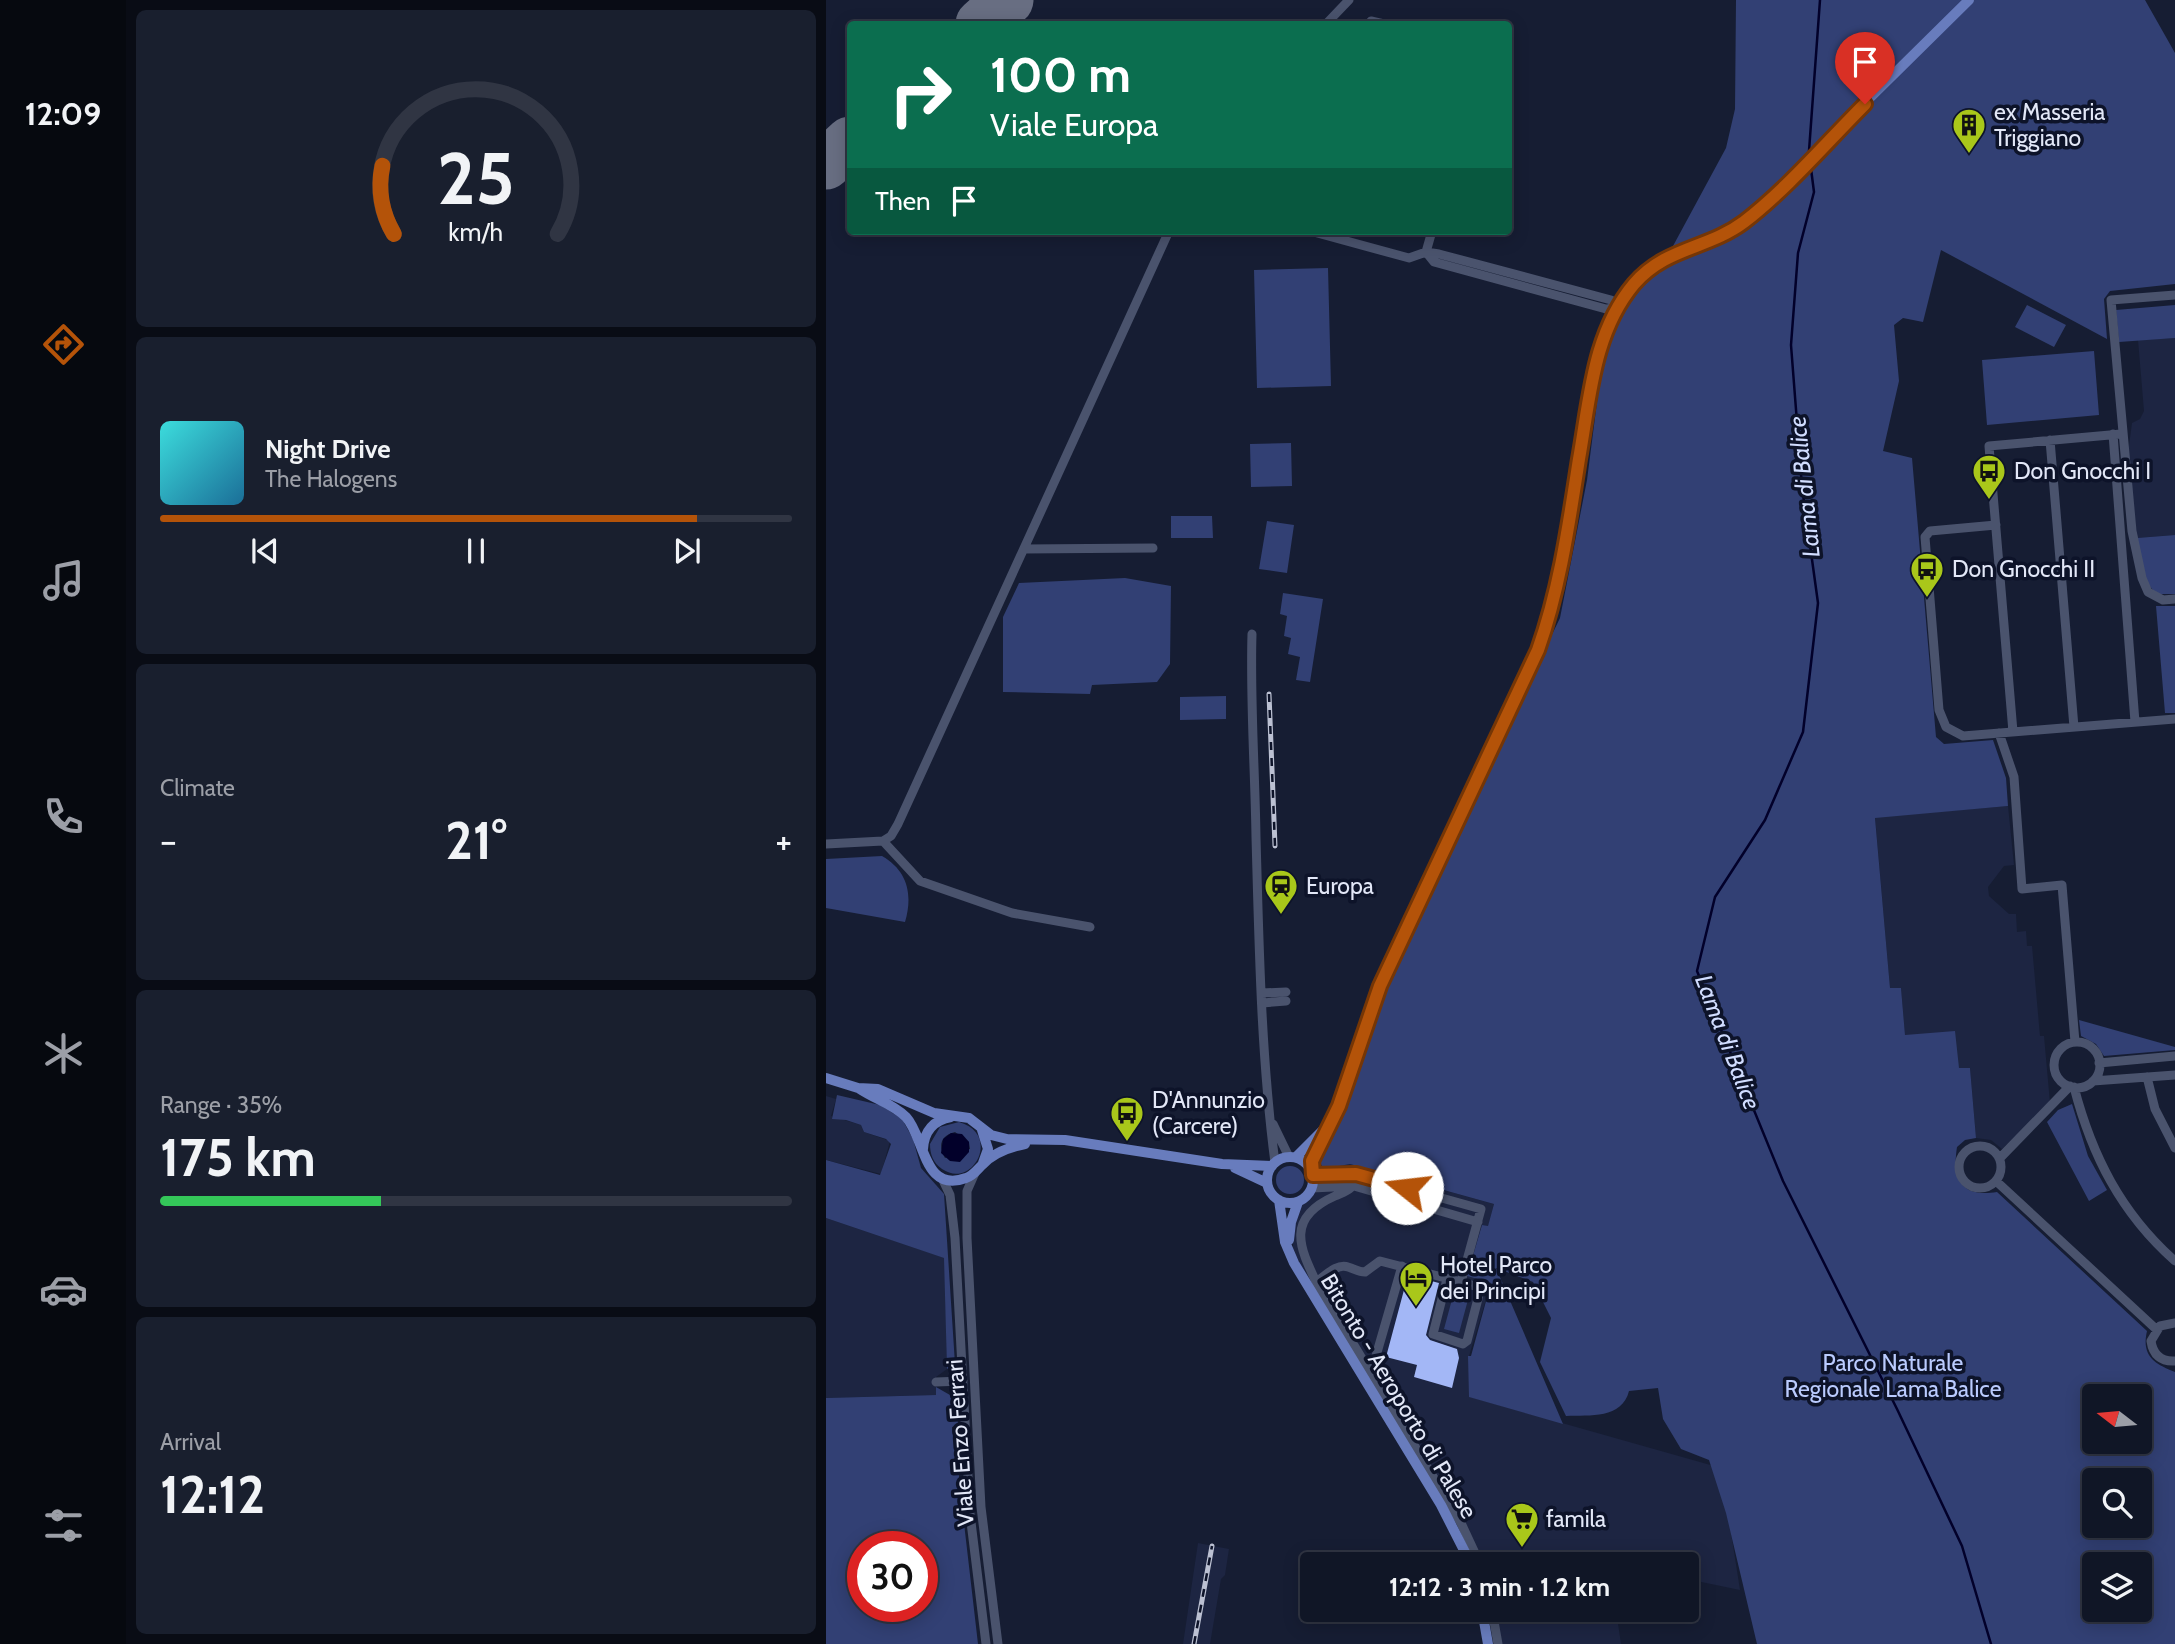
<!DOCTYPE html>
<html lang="en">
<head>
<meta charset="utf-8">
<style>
  :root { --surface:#101626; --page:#191f2e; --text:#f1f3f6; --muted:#9c9fa7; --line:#303543; --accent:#b45309 }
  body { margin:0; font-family:Cabin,sans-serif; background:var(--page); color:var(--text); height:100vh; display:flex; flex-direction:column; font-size:26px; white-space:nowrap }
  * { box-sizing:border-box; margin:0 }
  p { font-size:23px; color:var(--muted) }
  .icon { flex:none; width:38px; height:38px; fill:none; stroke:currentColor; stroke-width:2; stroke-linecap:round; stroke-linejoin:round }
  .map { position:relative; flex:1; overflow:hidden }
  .details { display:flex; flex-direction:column; gap:10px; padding:10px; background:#090c15; width:700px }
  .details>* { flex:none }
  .top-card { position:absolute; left:21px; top:21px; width:665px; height:214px; border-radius:7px; box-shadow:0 4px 18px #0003,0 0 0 2px var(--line); background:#0b6e4f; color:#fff; overflow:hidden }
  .needle { width:46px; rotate:286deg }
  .buttons { position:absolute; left:1256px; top:1384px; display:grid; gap:14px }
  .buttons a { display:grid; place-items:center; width:70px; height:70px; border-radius:7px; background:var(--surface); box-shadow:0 4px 18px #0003,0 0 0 2px var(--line); font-size:35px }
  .speed { position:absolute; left:21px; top:1531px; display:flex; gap:14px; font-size:35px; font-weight:700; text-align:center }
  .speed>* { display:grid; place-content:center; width:91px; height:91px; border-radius:50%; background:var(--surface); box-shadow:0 4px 18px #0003,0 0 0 2px var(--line); line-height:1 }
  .speed .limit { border:10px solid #d22; background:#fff; color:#111 }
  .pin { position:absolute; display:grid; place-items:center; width:60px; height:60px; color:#fff; margin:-72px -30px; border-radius:50% 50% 50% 0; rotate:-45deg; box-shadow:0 0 7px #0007 }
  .pin .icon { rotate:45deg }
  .me { position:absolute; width:77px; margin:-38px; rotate:286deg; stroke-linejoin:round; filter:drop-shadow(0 0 5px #0008) }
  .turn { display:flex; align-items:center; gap:24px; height:147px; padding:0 28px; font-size:32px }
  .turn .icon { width:91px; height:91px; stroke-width:2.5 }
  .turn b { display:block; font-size:49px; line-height:60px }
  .then { display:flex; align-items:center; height:66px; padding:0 28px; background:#0003; gap:14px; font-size:26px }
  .big { font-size:52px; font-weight:700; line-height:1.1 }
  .details .card { flex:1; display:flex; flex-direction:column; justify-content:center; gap:10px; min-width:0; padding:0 24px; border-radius:10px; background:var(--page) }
  .details .dial { align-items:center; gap:0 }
  .dial svg { height:182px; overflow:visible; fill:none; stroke:var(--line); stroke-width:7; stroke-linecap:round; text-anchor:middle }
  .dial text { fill:var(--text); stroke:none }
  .song { display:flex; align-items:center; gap:21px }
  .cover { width:84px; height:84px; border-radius:10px; background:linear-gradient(135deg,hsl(180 70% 55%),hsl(200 70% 35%)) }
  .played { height:7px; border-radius:4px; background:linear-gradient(90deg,var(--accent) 85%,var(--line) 85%) }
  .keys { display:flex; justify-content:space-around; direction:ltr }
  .heat { display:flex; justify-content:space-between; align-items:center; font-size:38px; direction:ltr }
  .charge { height:10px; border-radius:5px; background:linear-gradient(90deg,#34c759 35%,var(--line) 0) }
  .trip { position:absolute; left:474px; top:1552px; width:399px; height:70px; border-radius:7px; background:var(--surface); box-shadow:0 4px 18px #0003,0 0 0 2px var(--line); font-weight:700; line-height:70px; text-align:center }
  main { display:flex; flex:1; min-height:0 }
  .tabs { display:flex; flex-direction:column; width:126px; justify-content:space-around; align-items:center; background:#06090f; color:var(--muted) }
  .tabs .icon { width:49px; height:49px }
  .tabs .active { color:var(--accent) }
  .tabs b { font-size:32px; color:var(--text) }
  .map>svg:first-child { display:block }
  .built { fill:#1d2542 }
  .green { fill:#324074; fill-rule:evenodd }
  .water { fill:#02002a }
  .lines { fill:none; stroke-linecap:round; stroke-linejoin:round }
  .stream { stroke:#02002a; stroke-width:2.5 }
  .runway { stroke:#686e82; stroke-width:51 }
  .building { fill:#a3b7f6 }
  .minor { stroke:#4a536d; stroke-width:9 }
  .major { stroke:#687cbd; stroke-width:10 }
  .rail-casing { stroke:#bbc0d2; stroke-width:5 }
  .rail { stroke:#0d1329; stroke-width:2.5; stroke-dasharray:8; stroke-linecap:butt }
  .route-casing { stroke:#753606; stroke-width:18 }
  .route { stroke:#b45309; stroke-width:12 }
  .labels { text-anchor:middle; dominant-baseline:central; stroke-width:7; stroke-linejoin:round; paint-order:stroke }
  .poi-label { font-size:23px; fill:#e2e7f7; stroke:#0d1329; text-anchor:start }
  .park-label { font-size:23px; fill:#bacbfe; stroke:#0d1329 }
  .street-label { font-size:23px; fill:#e2e7f7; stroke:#0d1329 }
  .water-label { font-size:24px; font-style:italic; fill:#d1ddff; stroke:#0d1329 }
</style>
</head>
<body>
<main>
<nav class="tabs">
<b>12:09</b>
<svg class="icon active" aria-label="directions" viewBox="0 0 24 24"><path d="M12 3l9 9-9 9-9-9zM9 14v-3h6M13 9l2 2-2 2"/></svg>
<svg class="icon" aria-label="music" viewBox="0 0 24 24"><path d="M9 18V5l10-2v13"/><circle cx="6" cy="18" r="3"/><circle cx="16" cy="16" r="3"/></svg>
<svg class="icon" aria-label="phone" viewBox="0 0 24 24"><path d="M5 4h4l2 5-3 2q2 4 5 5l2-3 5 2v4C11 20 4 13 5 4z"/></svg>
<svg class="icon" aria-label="climate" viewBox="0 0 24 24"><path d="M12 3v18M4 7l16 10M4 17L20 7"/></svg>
<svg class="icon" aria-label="car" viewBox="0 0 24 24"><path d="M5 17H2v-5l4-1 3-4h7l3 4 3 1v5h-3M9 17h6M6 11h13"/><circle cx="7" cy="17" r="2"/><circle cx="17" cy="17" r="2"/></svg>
<svg class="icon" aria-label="filters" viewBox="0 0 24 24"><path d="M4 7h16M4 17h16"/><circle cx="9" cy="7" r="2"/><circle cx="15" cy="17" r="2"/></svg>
</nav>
<section class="details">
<div class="card dial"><svg viewBox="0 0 100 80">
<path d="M14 69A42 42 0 1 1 86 69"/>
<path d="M14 69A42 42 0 0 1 9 39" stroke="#b45309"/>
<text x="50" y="56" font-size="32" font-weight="700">25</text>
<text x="50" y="72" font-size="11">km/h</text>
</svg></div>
<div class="card">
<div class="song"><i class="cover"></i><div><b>Night Drive</b><p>The Halogens</p></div></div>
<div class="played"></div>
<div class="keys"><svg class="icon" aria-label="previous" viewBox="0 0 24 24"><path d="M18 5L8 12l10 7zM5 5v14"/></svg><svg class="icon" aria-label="pause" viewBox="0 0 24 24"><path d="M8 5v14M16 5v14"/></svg><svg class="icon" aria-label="next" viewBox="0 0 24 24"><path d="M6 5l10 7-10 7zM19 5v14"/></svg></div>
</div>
<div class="card"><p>Climate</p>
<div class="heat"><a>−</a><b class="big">21°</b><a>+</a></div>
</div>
<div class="card"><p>Range · 35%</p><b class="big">175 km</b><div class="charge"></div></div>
<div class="card"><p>Arrival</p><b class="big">12:12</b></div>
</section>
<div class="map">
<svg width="1349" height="1644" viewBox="0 0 1349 1644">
  <rect width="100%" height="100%" fill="#161d33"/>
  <path class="built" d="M1349,338V535L1311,538L1302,453L1306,423L1314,419L1318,411L1312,340Z
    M1182,806L1188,865L1178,866L1162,887L1163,896L1183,914H1190L1191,932L1200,931L1201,946H1206L1214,1036H1218L1224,1103L1176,1149L1165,1140L1150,1138L1144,1068H1133L1079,1036L1075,988L1064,989L1049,817Z
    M0,1096L10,1099L5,1116L35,1125L38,1132L64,1141L55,1174L0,1160Z
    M524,1164L668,1204L662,1227L656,1225L641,1276L665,1283L643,1356L644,1397L895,1468L914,1590L861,1579V1564L784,1562L783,1564H650L633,1526L473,1262L467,1248L466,1224L476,1205L492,1189V1168Z
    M0,1218L119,1258L121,1369L110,1377V1395L0,1398Z
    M372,1543L403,1549L399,1575L395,1579L384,1644H357Z
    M662,1610H790L795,1644H668Z"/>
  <path class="green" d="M910,0H1319L1349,53V284L1284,291L1278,299L1281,339L1115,250L1097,322L1077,318L1068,325L1073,381L1057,451L1086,458L1110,737L1118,744L1167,740L1180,778L1182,806L1049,818L1064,988H1075L1079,1035L1129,1031L1133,1068H1144L1150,1138L1139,1140L1131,1147C1126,1179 1135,1198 1171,1192L1321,1331C1315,1356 1329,1364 1349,1372V1644H931L900,1513L883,1460L855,1449L837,1419L832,1388L803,1391C796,1419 764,1415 740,1416L714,1362L725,1318L707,1282L670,1268L737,1424L643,1397L642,1356H645L665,1283L641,1276L656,1225L662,1226L668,1204L524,1164L497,1169L492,1157L517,1116L558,996L613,878L638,815L734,618L761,480L776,363L796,310L847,246L900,148L909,109ZM1269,1396H1314V1442H1269ZM1269,1480H1314V1526H1269ZM1269,1564H1314V1610H1269Z
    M502,268L505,386L431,388L428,270Z
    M1201,305L1240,325L1228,347L1189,327Z
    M1349,305V338L1293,342L1290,310Z
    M1268,351L1273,415L1161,425L1156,360Z
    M465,443L466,486L425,487L424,444Z
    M345,516H386L387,538H345Z
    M441,521L468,525L461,573L433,569Z
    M1349,535V594H1330L1319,580L1311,538Z
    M299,578L345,586L344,664L331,682L266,685L264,694L177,692V617L193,583Z
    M457,593L497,599L484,682L470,680L474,657L462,654L465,638L458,636L461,616L454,614Z
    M1330,606H1349V713H1339Z
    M400,696V719L354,720V697Z
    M56,856C82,871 87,895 79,922L0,908V859Z
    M1253,1020L1349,1047V1050L1278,1056L1270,1044L1255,1036Z
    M11,1095L54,1105L76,1119L87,1139L95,1168L118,1194L129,1364L121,1369L118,1258L0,1218V1160L54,1175L65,1144L60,1139L38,1132L35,1125L20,1120L6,1119Z
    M1246,1104L1262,1156L1281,1190L1263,1201L1221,1122L1232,1110Z
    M133,1122C176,1134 147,1190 116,1169C107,1163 104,1154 104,1144L114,1127ZM129,1132L143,1142L144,1149L119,1158C112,1146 114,1136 129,1132Z
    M450 1180a14 14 0 1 1 28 0a14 14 0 1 1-28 0Z
    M628,1292L643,1296L633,1333L618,1329Z
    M110,1387L131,1399L132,1425L126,1427L127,1437L133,1440V1480L152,1644H0V1398L110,1395ZM37,1547H96V1606H37Z"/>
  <path class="water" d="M125,1133L136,1134L143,1142V1152L134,1162L124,1161L115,1153L117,1139Z"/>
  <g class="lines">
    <path class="stream" d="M983,151L994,0
      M984,161L988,192L972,253L965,345L976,487L992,603L977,732L939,820L889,897L871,971L957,1181L1071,1409L1136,1546L1165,1644"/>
    <path class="runway" d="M155,24L182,0
      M0,164L24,142"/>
  </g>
  <path class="building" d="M582,1275L613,1283L600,1335L604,1340L631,1349L633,1358L626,1388L588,1377L591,1365L560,1357Z"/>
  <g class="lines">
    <path class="minor" d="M500,24L523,0
      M543,24L545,21L558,24
      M484,231L583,258L600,252L613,254L785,300L791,308
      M600,252L608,262L780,309L791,308
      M600,252L606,231
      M1349,295L1285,300L1306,531L1316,578L1322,592L1337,600L1349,599
      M1287,434L1309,722
      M1224,440L1248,727
      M1170,525L1104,531L1099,537L1113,710L1120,727L1137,736L1349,719
      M198,549L327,548
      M426,634C424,702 429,769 430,837C433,946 435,1055 449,1163
      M1187,732L1163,446L1295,434
      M1173,733L1188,777L1196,889L1236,885L1249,1042
      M57,841L94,881L186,913L264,927
      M0,844L57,841L65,836L72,824L343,231
      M436,993L460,992
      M436,1003L460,1001
      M1228 1065a23 23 0 1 1 46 0a23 23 0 1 1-46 0Z
      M1273,1063L1349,1056
      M1321,1077L1329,1109L1349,1148
      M1267,1081L1349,1075
      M1248,1087C1266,1156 1295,1213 1349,1261
      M447,1124L463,1157
      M1133 1167a21 21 0 1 1 42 0a21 21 0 1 1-42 0Z
      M1174,1158L1244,1086
      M149,1173L141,1191V1238L155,1507L172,1644
      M487,1175L530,1174L655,1209L635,1282L554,1261L539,1272C532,1272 529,1269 522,1267C511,1263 499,1276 490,1282L635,1523L654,1564
      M116,1178L124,1195L129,1238L144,1514L160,1644
      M1170,1181L1330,1329
      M486,1188L528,1186L652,1222
      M621,1279L607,1334L637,1344L641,1341L654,1291L652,1287L635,1282
      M493,1288C475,1250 457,1219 509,1196C523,1190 527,1190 530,1174
      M1349,1323L1334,1326L1325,1341C1327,1355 1335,1362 1349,1361
      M536,1372L546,1364L550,1356L576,1266
      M110,1382L137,1381
      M666,1610L672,1644"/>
    <path class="major" d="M0,1078L32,1088L52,1089L108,1113L143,1118L165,1135L181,1139L239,1140L396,1164L446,1166
      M34,1089C49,1099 67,1104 80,1117C99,1137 97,1194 140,1178C147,1176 151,1170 156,1165C167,1153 184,1147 199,1144
      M156,1130L162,1149L157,1163
      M97,1149C98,1131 108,1120 125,1117
      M441 1180a23 23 0 1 1 46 0a23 23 0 1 1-46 0Z
      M470,1157L496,1131
      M409,1168L441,1183
      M486,1171V1161L512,1106L554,986L706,668L728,598L773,352L791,308L815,277L835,259L916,224L1143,0
      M453,1200L459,1242L468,1263L615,1505L645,1564
      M463,1240L465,1222L472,1202
      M656,1610L662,1644"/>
    <defs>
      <path id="rail" d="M443,694L449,846
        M368,1644L386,1546"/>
    </defs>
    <use href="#rail" class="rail-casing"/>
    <use href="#rail" class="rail"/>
  </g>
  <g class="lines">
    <defs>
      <path id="route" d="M581,1188L530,1174L487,1175L486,1161L513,1106L554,986L712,650C734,588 743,523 753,459C764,398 767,333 808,284C840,247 882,249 918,222C962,188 1000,143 1039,104"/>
    </defs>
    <use href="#route" class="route-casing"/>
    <use href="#route" class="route"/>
  </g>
  <defs>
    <symbol id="building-pin" viewBox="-11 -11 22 30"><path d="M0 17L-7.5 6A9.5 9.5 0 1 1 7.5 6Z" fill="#a9c71a" stroke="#0d1329"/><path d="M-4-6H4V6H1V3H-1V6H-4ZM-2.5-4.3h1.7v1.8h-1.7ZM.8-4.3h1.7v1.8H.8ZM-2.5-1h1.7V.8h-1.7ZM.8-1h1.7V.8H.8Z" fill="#111"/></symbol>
    <symbol id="bus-pin" viewBox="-11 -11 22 30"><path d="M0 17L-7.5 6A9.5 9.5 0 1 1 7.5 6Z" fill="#a9c71a" stroke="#0d1329"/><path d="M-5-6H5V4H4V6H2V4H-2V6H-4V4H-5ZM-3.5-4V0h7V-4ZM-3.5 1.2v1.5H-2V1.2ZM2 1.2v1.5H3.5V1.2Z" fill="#111"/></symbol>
    <symbol id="station-pin" viewBox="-11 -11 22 30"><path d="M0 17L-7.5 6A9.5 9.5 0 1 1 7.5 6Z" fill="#a9c71a" stroke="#0d1329"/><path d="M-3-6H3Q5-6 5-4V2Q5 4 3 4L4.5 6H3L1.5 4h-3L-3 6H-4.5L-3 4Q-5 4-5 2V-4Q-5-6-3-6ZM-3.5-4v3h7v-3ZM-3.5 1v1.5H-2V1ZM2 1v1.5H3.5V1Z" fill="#111"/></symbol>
    <symbol id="hotel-pin" viewBox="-11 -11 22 30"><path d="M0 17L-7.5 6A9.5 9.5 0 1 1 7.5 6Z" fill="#a9c71a" stroke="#0d1329"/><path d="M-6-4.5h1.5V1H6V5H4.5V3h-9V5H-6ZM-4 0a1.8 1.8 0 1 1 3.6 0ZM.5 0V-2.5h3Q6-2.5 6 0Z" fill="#111"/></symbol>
    <symbol id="supermarket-pin" viewBox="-11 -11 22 30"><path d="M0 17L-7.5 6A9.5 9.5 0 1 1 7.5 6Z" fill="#a9c71a" stroke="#0d1329"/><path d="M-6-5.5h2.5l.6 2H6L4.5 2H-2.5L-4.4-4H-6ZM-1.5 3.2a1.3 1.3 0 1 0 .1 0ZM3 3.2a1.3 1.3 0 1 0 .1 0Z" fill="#111"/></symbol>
  </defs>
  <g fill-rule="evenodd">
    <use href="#building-pin" x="1124" y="106" width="38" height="52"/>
    <use href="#bus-pin" x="1144" y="452" width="38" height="52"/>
    <use href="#bus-pin" x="1082" y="550" width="38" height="52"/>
    <use href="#station-pin" x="436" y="867" width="38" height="52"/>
    <use href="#bus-pin" x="282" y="1094" width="38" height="52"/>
    <use href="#hotel-pin" x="571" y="1259" width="38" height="52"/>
    <use href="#supermarket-pin" x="677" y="1500" width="38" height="52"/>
  </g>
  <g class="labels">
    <g class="poi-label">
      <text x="1168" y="112">ex Masseria<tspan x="1168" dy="26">Triggiano</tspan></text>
      <text x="1188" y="471">Don Gnocchi I</text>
      <text x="1126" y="569">Don Gnocchi II</text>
      <text x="480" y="886">Europa</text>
      <text x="326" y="1100">D'Annunzio<tspan x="326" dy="26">(Carcere)</tspan></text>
      <text x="614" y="1265">Hotel Parco<tspan x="614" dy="26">dei Principi</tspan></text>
      <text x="720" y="1519">famila</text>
    </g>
    <g class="park-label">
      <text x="1067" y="1363">Parco Naturale<tspan x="1067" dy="26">Regionale Lama Balice</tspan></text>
    </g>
    <g class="street-label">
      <text transform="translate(573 1396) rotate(59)">Bitonto - Aeroporto di Palese</text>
      <text transform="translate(134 1443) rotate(-94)">Viale Enzo Ferrari</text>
    </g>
    <g class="water-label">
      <text transform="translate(978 487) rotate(-96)">Lama di Balice</text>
      <text transform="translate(902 1042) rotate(69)">Lama di Balice</text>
    </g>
  </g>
</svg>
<div class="buttons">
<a><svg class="needle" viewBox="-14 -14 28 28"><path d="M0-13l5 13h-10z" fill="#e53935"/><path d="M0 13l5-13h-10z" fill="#9c9fa7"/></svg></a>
<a><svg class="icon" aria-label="search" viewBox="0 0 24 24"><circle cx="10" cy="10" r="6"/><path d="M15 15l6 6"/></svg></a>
<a><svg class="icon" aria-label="layers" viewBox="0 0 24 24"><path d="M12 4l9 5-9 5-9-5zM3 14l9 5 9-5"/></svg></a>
</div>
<div class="speed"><div class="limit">30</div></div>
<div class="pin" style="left:1039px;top:104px;background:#d93025"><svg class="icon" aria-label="arrive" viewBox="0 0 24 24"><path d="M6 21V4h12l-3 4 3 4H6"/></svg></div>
<svg class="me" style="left:581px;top:1188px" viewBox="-20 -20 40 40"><circle r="19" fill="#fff"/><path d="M0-13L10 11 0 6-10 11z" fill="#b45309"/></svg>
<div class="trip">12:12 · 3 min · 1.2 km</div>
<div class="top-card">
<div class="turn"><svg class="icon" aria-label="right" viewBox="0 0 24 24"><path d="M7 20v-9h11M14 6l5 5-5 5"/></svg><div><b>100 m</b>Viale Europa</div></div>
<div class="then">Then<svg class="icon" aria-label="arrive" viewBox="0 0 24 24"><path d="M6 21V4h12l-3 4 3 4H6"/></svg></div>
</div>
</div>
</main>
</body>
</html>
